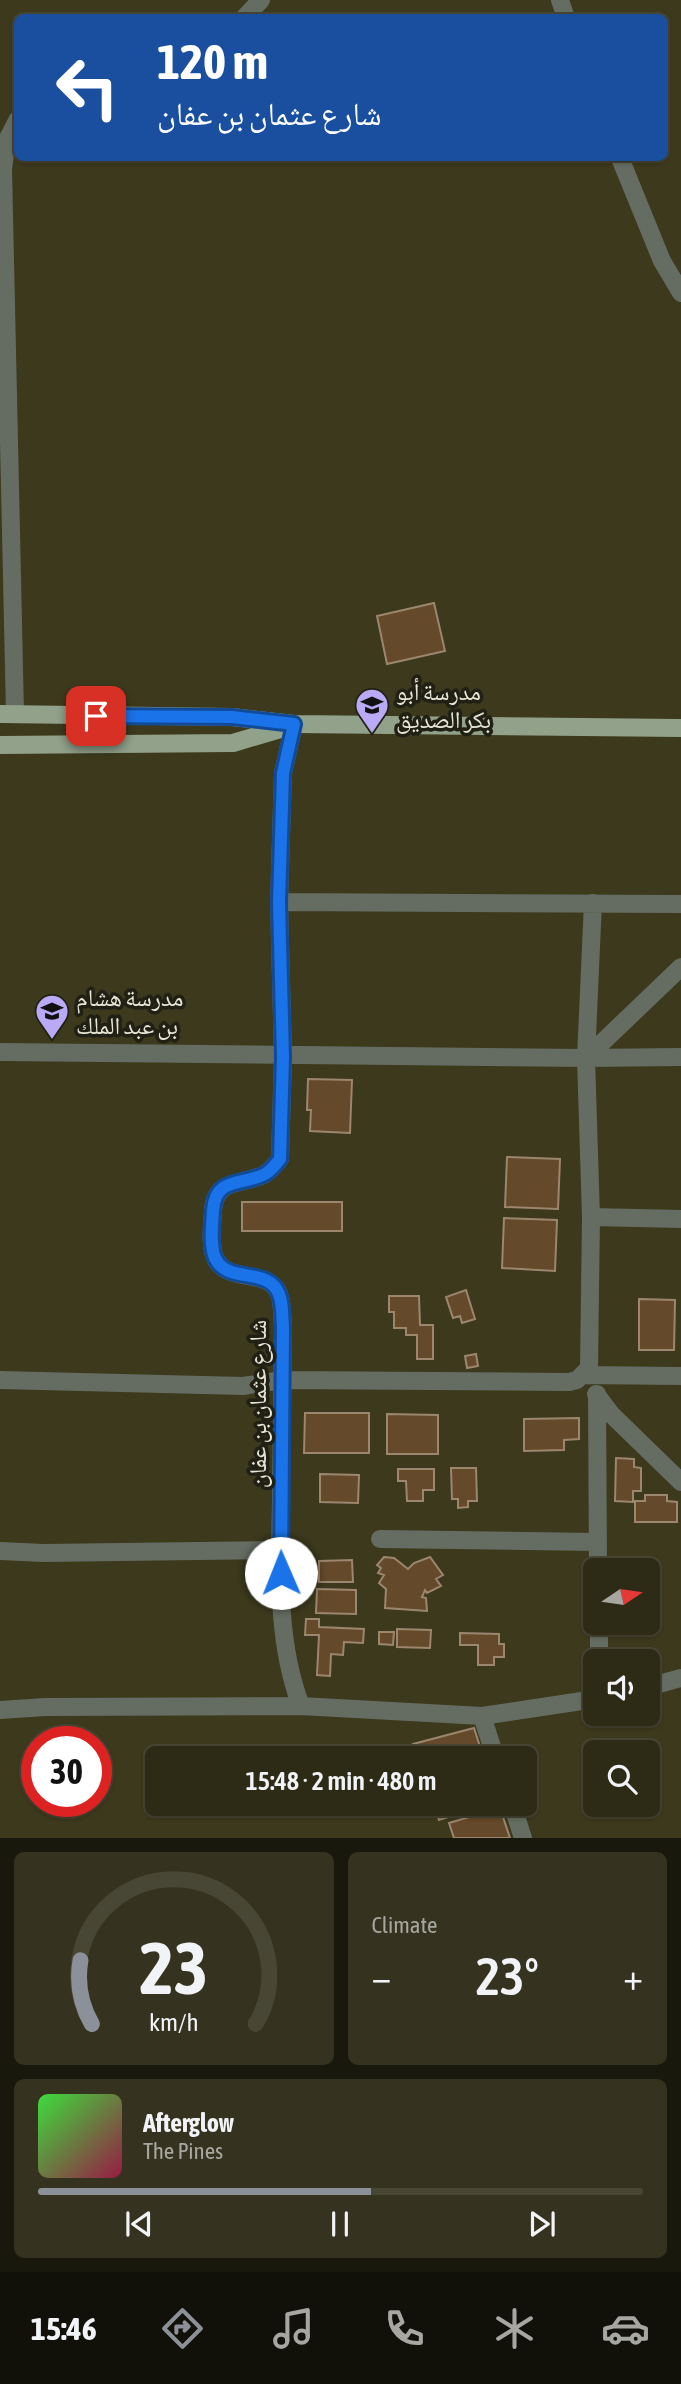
<!DOCTYPE html>
<html lang="en">
<head>
<meta charset="utf-8">
<style>
  :root { --surface:#2d2b16; --page:#35331f; --text:#f1f3f6; --muted:#a7a7a1; --line:#484735; --accent:#8c9099 }
  body { margin:0; font-family:"Asap Condensed","Noto Naskh Arabic",sans-serif; background:var(--page); color:var(--text); height:100vh; display:flex; flex-direction:column; font-size:26px; white-space:nowrap }
  * { box-sizing:border-box; margin:0 }
  p { font-size:23px; color:var(--muted) }
  .icon { flex:none; width:38px; height:38px; fill:none; stroke:currentColor; stroke-width:2; stroke-linecap:round; stroke-linejoin:round }
  .map { position:relative; height:1838px; overflow:hidden }
  .drawer { display:flex; flex-direction:column; gap:14px; padding:14px; background:#19180c; flex:1 }
  .drawer>* { flex:none }
  .top-card { position:absolute; left:14px; top:14px; width:654px; height:147px; border-radius:10px; box-shadow:0 2px 5px #0004,0 0 0 2px var(--line); background:#1a4fa0; color:#fff; overflow:hidden }
  .needle { width:46px; rotate:77deg }
  .tools { position:absolute; left:583px; top:1558px; display:grid; gap:14px }
  .tools a { display:grid; place-items:center; width:77px; height:77px; border-radius:10px; background:var(--surface); box-shadow:0 2px 5px #0004,0 0 0 2px var(--line); font-size:35px }
  .speed { position:absolute; left:21px; top:1726px; display:flex; gap:14px; font-size:35px; font-weight:700; text-align:center }
  .speed>* { display:grid; place-content:center; width:91px; height:91px; border-radius:50%; background:var(--surface); box-shadow:0 2px 5px #0004,0 0 0 2px var(--line); line-height:1 }
  .speed .limit { border:10px solid #d22; background:#fff; color:#111 }
  .pin { position:absolute; display:grid; place-items:center; width:60px; height:60px; color:#fff; margin:-30px; border-radius:14px; box-shadow:0 4px 10px #0006 }
  .me { position:absolute; width:77px; margin:-38px; rotate:359deg; stroke-linejoin:round; filter:drop-shadow(0 0 5px #0008) }
  .turn { display:flex; align-items:center; gap:24px; height:147px; padding:0 28px; font-size:32px }
  .turn .icon { width:91px; height:91px; stroke-width:2.5 }
  .turn b { display:block; font-size:49px; line-height:60px }
  .big { font-size:52px; font-weight:600; line-height:1.1 }
  .drawer .card { flex:1; display:flex; flex-direction:column; justify-content:center; gap:10px; min-width:0; padding:0 24px; border-radius:10px; background:var(--page) }
  .drawer .dial { align-items:center; gap:0 }
  .dial svg { height:182px; overflow:visible; fill:none; stroke:var(--line); stroke-width:7; stroke-linecap:round; text-anchor:middle }
  .dial text { fill:var(--text); stroke:none }
  .song { display:flex; align-items:center; gap:21px }
  .cover { width:84px; height:84px; border-radius:10px; background:linear-gradient(135deg,hsl(120 70% 55%),hsl(340 70% 35%)) }
  .played { height:7px; border-radius:4px; background:linear-gradient(90deg,var(--accent) 55%,var(--line) 55%) }
  .keys { display:flex; justify-content:space-around; direction:ltr }
  .heat { display:flex; justify-content:space-between; align-items:center; font-size:38px; direction:ltr }
  .drawer .tiles { flex:1; display:grid; gap:14px; grid-template-columns:1fr 1fr }
  .card:last-child { grid-column:span 2 }
  .trip { position:absolute; left:145px; top:1746px; width:392px; height:70px; border-radius:10px; background:var(--surface); box-shadow:0 2px 5px #0004,0 0 0 2px var(--line); font-weight:600; line-height:70px; text-align:center }
  .tab-bar { display:flex; height:112px; justify-content:space-around; align-items:center; background:#121109; color:var(--muted) }
  .tab-bar .icon { width:49px; height:49px }
  .tab-bar .on { color:var(--accent) }
  .tab-bar b { font-size:32px; color:var(--text) }
  .map>svg:first-child { display:block }
  .building { fill:#64492a; stroke:#9c866e; stroke-width:2 }
  .lines { fill:none; stroke-linecap:round; stroke-linejoin:round }
  .minor { stroke:#656d62; stroke-width:18 }
  .major { stroke:#91a18a; stroke-width:18 }
  .route-casing { stroke:#114b97; stroke-width:18 }
  .route { stroke:#1a73e8; stroke-width:12 }
  .labels { text-anchor:middle; dominant-baseline:central; stroke-width:7; stroke-linejoin:round; paint-order:stroke }
  .poi-label { font-size:24px; fill:#e7e5d5; stroke:#212014; text-anchor:start }
  .street-label { font-size:24px; fill:#e7e5d5; stroke:#212014 }
</style>
</head>
<body>
<div class="map">
<svg width="681" height="1838" viewBox="0 0 681 1838">
  <rect width="100%" height="100%" fill="#3c391d"/>
  <path class="building" d="M434,603L445,651L387,664L377,616Z
    M308,1079L352,1080L350,1133L310,1131L311,1110H307Z
    M507,1157L560,1159L558,1209L505,1207Z
    M242,1202H342V1231H242Z
    M504,1218L557,1220L555,1271L502,1268Z
    M466,1290L475,1319L462,1323L460,1316L453,1318L446,1297Z
    M389,1296H419L420,1325H433V1359H417V1335H406V1328H394V1312H389Z
    M639,1299L675,1300L674,1350H639Z
    M476,1354L478,1366L467,1368L465,1356Z
    M305,1413H369V1453H304Z
    M387,1414L438,1415V1454H387Z
    M579,1418V1439L564,1440V1450L524,1451V1419Z
    M616,1458L634,1459V1467L641,1468V1491H633V1502L615,1501Z
    M451,1468H476L477,1501H468V1507L458,1508V1499H452Z
    M398,1469H434V1490H423V1501H407L406,1481H398Z
    M320,1474L359,1475L358,1503L320,1502Z
    M645,1495H667V1501L677,1502V1522H635V1501H645Z
    M384,1557L394,1558L408,1569L414,1563L430,1557L443,1575L436,1579L441,1586L427,1593L425,1590L422,1597L426,1598L427,1611L385,1608L386,1589L379,1583L384,1575L378,1573L381,1568L377,1565Z
    M352,1560L353,1582H319V1561Z
    M317,1589L356,1590V1614L316,1613Z
    M306,1619H319V1627L364,1629L363,1643L344,1642L343,1655L331,1654L330,1676L317,1675L319,1635H305Z
    M397,1629L431,1630L430,1648L397,1647Z
    M379,1632H394L393,1645L379,1644Z
    M460,1633L499,1634V1644H504V1657H494V1665H478V1645H460Z
    M474,1728L484,1759H418L413,1744Z
    M433,1804H489L439,1820Z
    M500,1808L510,1838H454L449,1823Z"/>
  <g class="lines">
    <path class="minor" d="M560,0L566,18
      M244,18L261,0
      M620,158L662,261L681,293
      M0,163L3,169L15,714
      M3,169L7,140L18,119
      M294,724L283,773L279,902L283,1057L280,1159C276,1164 271,1170 265,1174C242,1186 215,1177 213,1211C212,1225 210,1242 214,1255C224,1286 268,1266 279,1294C283,1304 282,1317 283,1327C282,1384 282,1442 281,1499C280,1567 276,1641 301,1706
      M279,902L681,904
      M0,1052L586,1058L681,967
      M681,1057L586,1058L591,1217L681,1219
      M586,1058L593,903
      M584,1375L681,1376
      M0,1380L243,1386L282,1380L569,1382L577,1380L589,1368L591,1217
      M596,1394L611,1414L681,1482
      M597,1394L598,1570
      M380,1539L598,1542
      M0,1551L43,1553L280,1550
      M599,1622V1661
      M648,1687L681,1678
      M0,1710L45,1707L301,1706L482,1716L595,1699
      M482,1716L496,1759
      M512,1804L523,1838"/>
    <path class="major" d="M0,714L232,717L294,724L681,728
      M0,745L233,743L287,727"/>
  </g>
  <g class="lines">
    <defs>
      <path id="route" d="M96,716L232,717L294,724L283,773L279,902L283,1057L280,1159C276,1164 271,1171 265,1174C242,1186 215,1176 213,1211C212,1225 210,1242 214,1255C224,1286 268,1265 279,1294C283,1304 282,1317 283,1327L281,1573"/>
    </defs>
    <use href="#route" class="route-casing"/>
    <use href="#route" class="route"/>
  </g>
  <defs>
    <symbol id="school-pin" viewBox="-11 -11 22 30"><path d="M0 17L-7.5 6A9.5 9.5 0 1 1 7.5 6Z" fill="#baaaf6" stroke="#212014"/><path d="M0-5L7-2L0 1L-7-2ZM-4 1L0 2.5L4 1V4Q0 6-4 4Z" fill="#111"/></symbol>
  </defs>
  <g fill-rule="evenodd">
    <use href="#school-pin" x="353" y="686" width="38" height="52"/>
    <use href="#school-pin" x="33" y="992" width="38" height="52"/>
  </g>
  <g class="labels">
    <g class="poi-label">
      <text x="396" y="691">مدرسة أبو<tspan x="396" dy="28">بكر الصديق</tspan></text>
      <text x="76" y="997">مدرسة هشام<tspan x="76" dy="28">بن عبد الملك</tspan></text>
    </g>
    <g class="street-label">
      <text transform="translate(257 1404) rotate(-90)">شارع عثمان بن عفان</text>
    </g>
  </g>
</svg>
<div class="tools">
<a><svg class="needle" viewBox="-14 -14 28 28"><path d="M0-13l5 13h-10z" fill="#e53935"/><path d="M0 13l5-13h-10z" fill="#a7a7a1"/></svg></a>
<a><svg class="icon" aria-label="sound" viewBox="0 0 24 24"><path d="M4 9h4l5-4v14l-5-4H4zM17 9q2 3 0 6"/></svg></a>
<a><svg class="icon" aria-label="search" viewBox="0 0 24 24"><circle cx="10" cy="10" r="6"/><path d="M15 15l6 6"/></svg></a>
</div>
<div class="speed"><div class="limit">30</div></div>
<div class="pin" style="left:96px;top:716px;background:#d93025"><svg class="icon" aria-label="arrive" viewBox="0 0 24 24"><path d="M6 21V4h12l-3 4 3 4H6"/></svg></div>
<svg class="me" style="left:281px;top:1573px" viewBox="-20 -20 40 40"><circle r="19" fill="#fff"/><path d="M0-13L10 11 0 6-10 11z" fill="#1a73e8"/></svg>
<div class="trip">15:48 · 2 min · 480 m</div>
<div class="top-card">
<div class="turn"><svg class="icon" aria-label="left" viewBox="0 0 24 24"><path d="M17 20v-9H6M10 6l-5 5 5 5"/></svg><div><b>120 m</b>شارع عثمان بن عفان</div></div>
</div>
</div>
<section class="drawer">
<div class="tiles">
<div class="card dial"><svg viewBox="0 0 100 80">
<path d="M14 69A42 42 0 1 1 86 69"/>
<path d="M14 69A42 42 0 0 1 9 41" stroke="#8c9099"/>
<text x="50" y="56" font-size="32" font-weight="700">23</text>
<text x="50" y="72" font-size="11">km/h</text>
</svg></div>
<div class="card"><p>Climate</p>
<div class="heat"><a>−</a><b class="big">23°</b><a>+</a></div>
</div>
<div class="card">
<div class="song"><i class="cover"></i><div><b>Afterglow</b><p>The Pines</p></div></div>
<div class="played"></div>
<div class="keys"><svg class="icon" aria-label="previous" viewBox="0 0 24 24"><path d="M18 5L8 12l10 7zM5 5v14"/></svg><svg class="icon" aria-label="pause" viewBox="0 0 24 24"><path d="M8 5v14M16 5v14"/></svg><svg class="icon" aria-label="next" viewBox="0 0 24 24"><path d="M6 5l10 7-10 7zM19 5v14"/></svg></div>
</div>
</div>
</section>
<nav class="tab-bar">
<b>15:46</b>
<svg class="icon on" aria-label="directions" viewBox="0 0 24 24"><path d="M12 3l9 9-9 9-9-9zM9 14v-3h6M13 9l2 2-2 2"/></svg>
<svg class="icon" aria-label="music" viewBox="0 0 24 24"><path d="M9 18V5l10-2v13"/><circle cx="6" cy="18" r="3"/><circle cx="16" cy="16" r="3"/></svg>
<svg class="icon" aria-label="phone" viewBox="0 0 24 24"><path d="M5 4h4l2 5-3 2q2 4 5 5l2-3 5 2v4C11 20 4 13 5 4z"/></svg>
<svg class="icon" aria-label="climate" viewBox="0 0 24 24"><path d="M12 3v18M4 7l16 10M4 17L20 7"/></svg>
<svg class="icon" aria-label="car" viewBox="0 0 24 24"><path d="M5 17H2v-5l4-1 3-4h7l3 4 3 1v5h-3M9 17h6M6 11h13"/><circle cx="7" cy="17" r="2"/><circle cx="17" cy="17" r="2"/></svg>
</nav>
</body>
</html>
